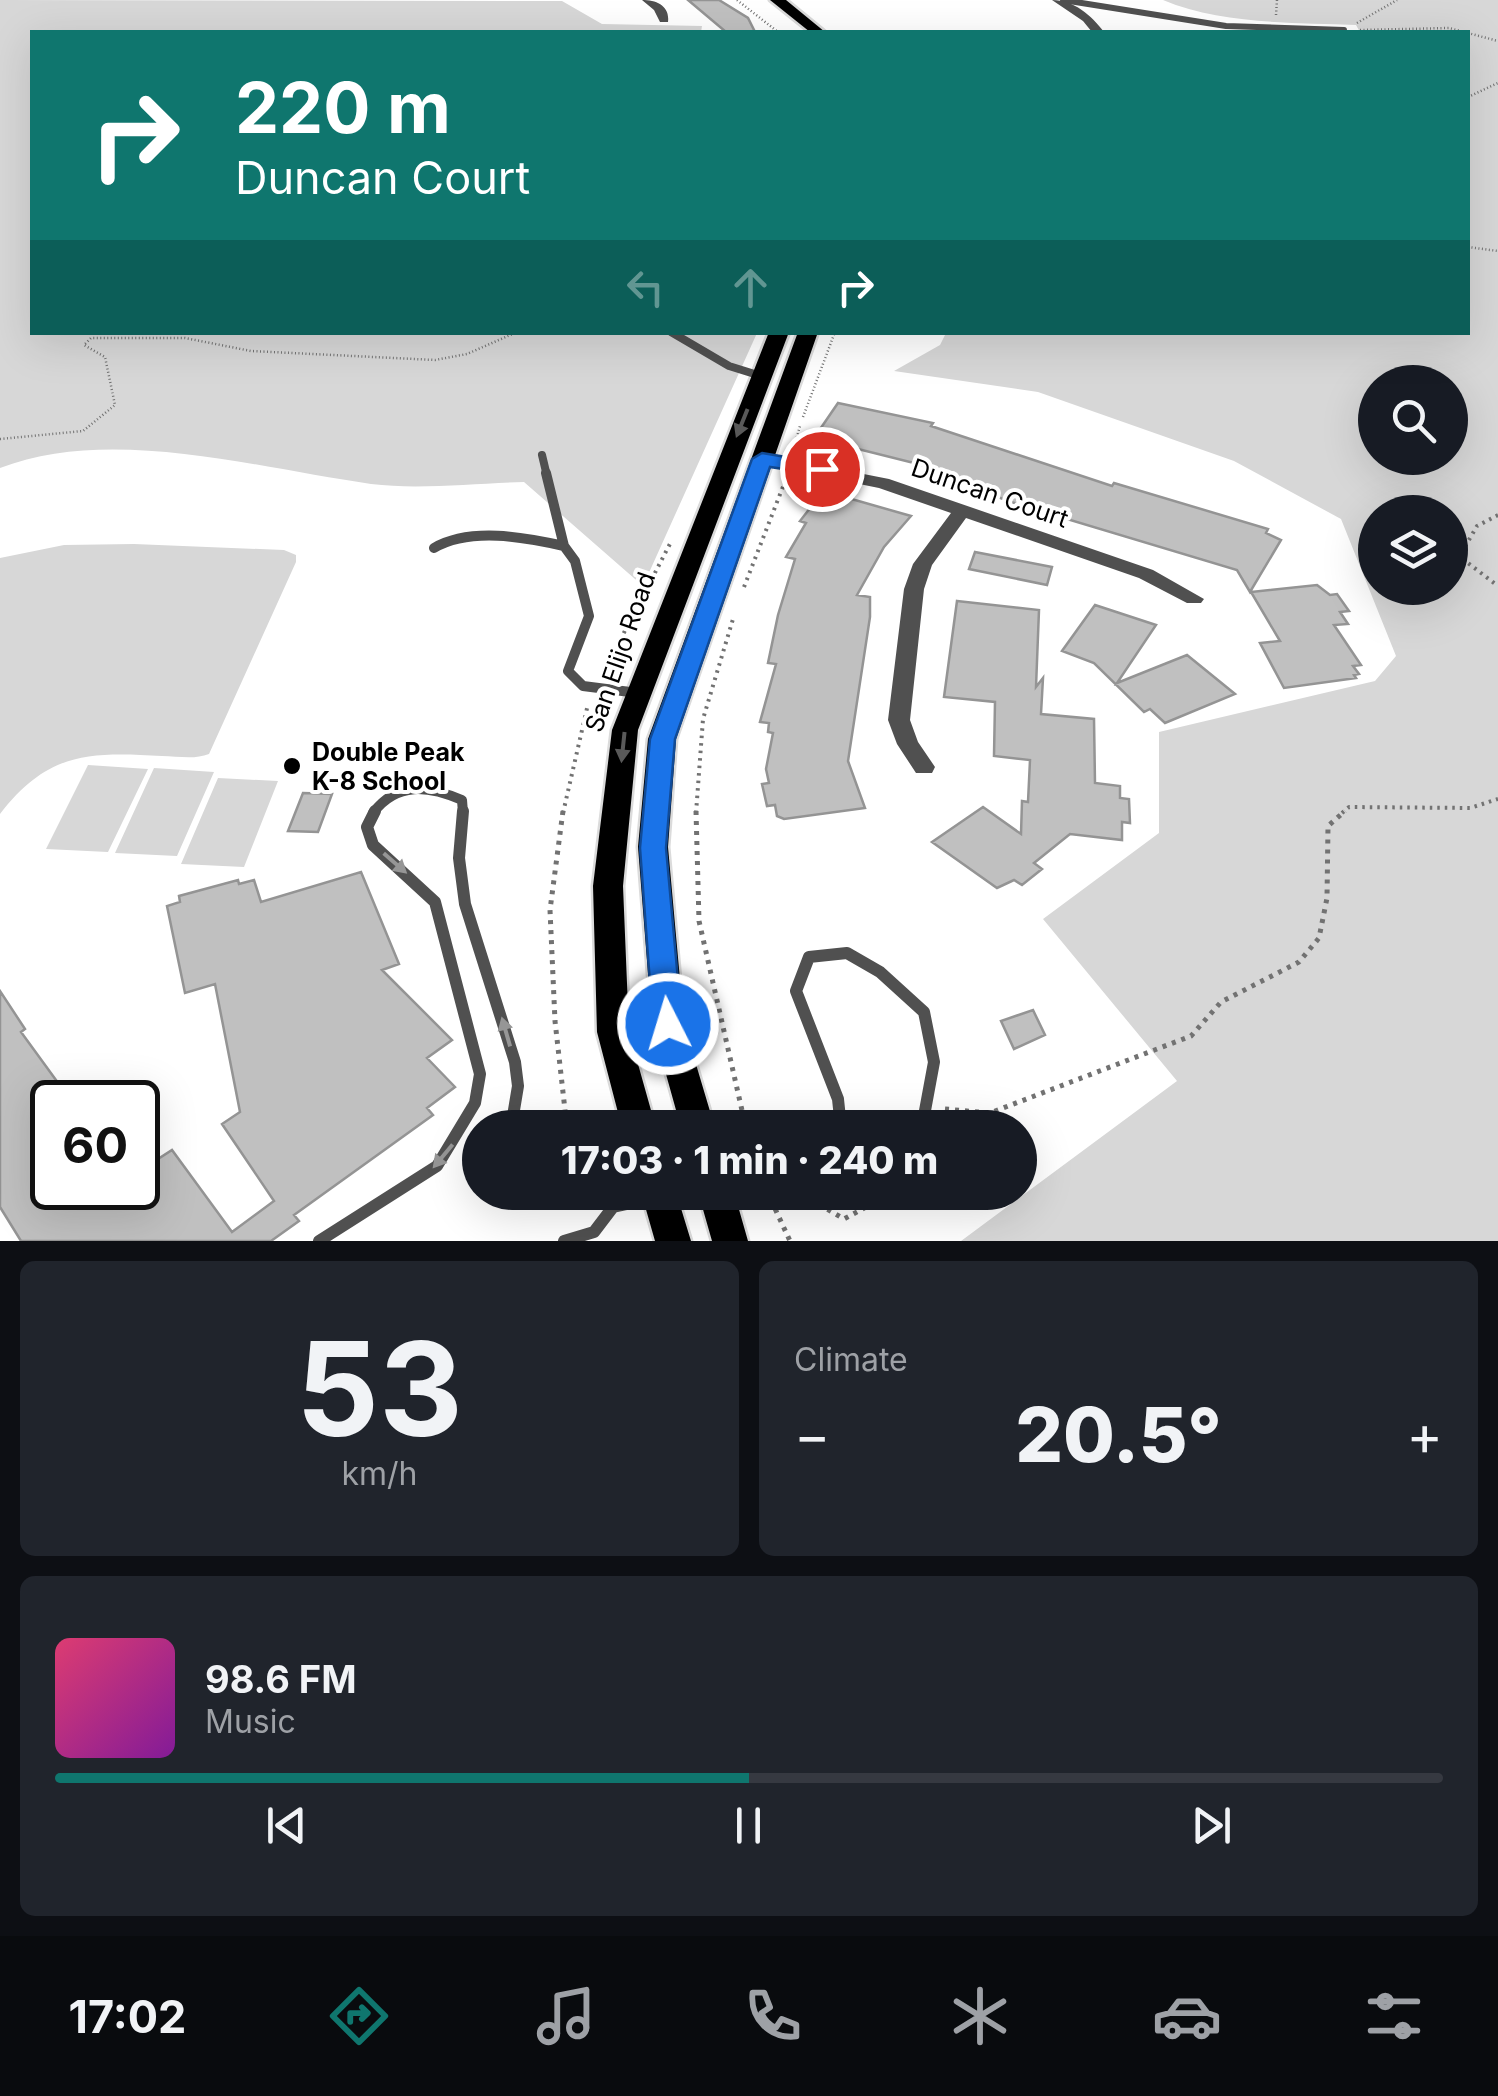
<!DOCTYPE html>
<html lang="en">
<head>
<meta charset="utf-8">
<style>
  :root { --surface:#171b24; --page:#20242c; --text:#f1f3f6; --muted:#9ea1a6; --line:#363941; --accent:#0f766e }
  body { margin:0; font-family:Inter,sans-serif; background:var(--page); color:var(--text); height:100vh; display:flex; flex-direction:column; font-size:38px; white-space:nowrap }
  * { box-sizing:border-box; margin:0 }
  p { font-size:32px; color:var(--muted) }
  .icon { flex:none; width:55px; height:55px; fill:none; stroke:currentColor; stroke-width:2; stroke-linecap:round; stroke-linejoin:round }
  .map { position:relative; height:1241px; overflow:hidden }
  .side { display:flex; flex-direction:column; gap:20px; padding:20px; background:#0d0f14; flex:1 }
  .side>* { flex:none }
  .top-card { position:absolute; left:30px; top:30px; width:1440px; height:305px; border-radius:0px; box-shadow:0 10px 40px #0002; background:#0f766e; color:#fff; overflow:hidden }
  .tools { position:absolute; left:1358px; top:365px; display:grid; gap:20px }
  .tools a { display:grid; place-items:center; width:110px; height:110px; border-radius:50%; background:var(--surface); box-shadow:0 10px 40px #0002; font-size:50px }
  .speed { position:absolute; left:30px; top:1080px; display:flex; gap:20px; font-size:50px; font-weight:700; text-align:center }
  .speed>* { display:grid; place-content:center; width:130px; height:130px; border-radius:50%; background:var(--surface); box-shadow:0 10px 40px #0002; line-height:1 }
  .speed .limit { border:5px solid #111; border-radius:15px; background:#fff; color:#111 }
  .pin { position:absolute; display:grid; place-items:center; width:85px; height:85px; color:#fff; margin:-42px; border:5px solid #fff; border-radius:50%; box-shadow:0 2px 10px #0007 }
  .me { position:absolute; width:110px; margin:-55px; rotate:355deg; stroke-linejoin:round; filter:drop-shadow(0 0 8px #0008) }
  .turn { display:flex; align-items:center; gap:35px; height:210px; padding:0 40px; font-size:45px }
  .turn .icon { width:130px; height:130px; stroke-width:2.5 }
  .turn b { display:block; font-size:70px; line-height:85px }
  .lanes { display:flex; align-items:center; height:95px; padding:0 40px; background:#0003; justify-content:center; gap:50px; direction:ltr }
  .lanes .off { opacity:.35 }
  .big { font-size:75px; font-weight:800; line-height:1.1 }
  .side .card { flex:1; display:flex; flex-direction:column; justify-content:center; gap:15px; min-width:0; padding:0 35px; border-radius:15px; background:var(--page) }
  .side .dial { align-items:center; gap:0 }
  .dial b { font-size:130px; line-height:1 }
  .song { display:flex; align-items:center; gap:30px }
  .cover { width:120px; height:120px; border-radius:15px; background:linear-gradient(135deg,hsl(340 70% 55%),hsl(290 70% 35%)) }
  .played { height:10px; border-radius:5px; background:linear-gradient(90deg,var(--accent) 50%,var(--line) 50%) }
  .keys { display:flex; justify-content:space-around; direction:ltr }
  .heat { display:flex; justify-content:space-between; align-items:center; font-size:55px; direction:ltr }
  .side .tiles { flex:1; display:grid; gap:20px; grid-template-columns:1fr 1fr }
  .card:last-child { grid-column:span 2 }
  .trip { position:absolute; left:462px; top:1110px; width:575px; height:100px; border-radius:50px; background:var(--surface); box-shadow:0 10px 40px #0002; font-weight:800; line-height:100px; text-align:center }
  .tab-bar { display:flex; height:160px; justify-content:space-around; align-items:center; background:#090b0e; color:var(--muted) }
  .tab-bar .icon { width:70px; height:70px }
  .tab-bar .selected { color:var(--accent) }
  .tab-bar b { font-size:45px; color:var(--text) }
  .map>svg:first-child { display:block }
  .green { fill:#d7d7d7; fill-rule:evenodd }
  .building { fill:#c0c0c0; stroke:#949494; stroke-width:2.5 }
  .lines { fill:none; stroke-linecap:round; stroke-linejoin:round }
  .primary-casing { stroke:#dbdbdb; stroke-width:5 }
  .path-far2 { stroke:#727272; stroke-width:2.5; stroke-dasharray:1 2.5; stroke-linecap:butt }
  .path-far1 { stroke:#727272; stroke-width:4; stroke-dasharray:2.5 5; stroke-linecap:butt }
  .path { stroke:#727272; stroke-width:5; stroke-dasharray:4 6; stroke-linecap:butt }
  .lane-far3 { stroke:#505050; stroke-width:6 }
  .lane-far2 { stroke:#505050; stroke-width:8 }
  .lane-far1 { stroke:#505050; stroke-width:10 }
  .lane { stroke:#505050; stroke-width:12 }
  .street { fill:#505050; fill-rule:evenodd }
  .primary { fill:#000; fill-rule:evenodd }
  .oneway { fill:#595959 }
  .oneway2 { fill:#969696 }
  .route { fill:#1a73e8; stroke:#114b97; stroke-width:2.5 }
  .poi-dot { fill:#000; stroke:#fff; stroke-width:4 }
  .labels { text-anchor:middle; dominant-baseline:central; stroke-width:8; stroke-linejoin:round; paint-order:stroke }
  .street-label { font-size:25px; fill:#000; stroke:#fff }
  .poi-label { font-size:25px; font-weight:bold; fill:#000; stroke:#fff; text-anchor:start }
</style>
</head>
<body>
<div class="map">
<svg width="1498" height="1241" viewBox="0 0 1498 1241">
  <rect width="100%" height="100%" fill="#fff"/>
  <path class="green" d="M0,0L562,1L602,24L702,26L701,32H32V332L757,333L643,586L524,482C475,483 420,490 371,484C257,468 110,425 0,468Z
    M1163,0H1498V1241H961L1177,1081L1043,919L1159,833V732L1375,681L1396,656L1341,519L1234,461L1038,392L894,371L940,345L946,333L1468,332V32H1360L1356,25C1293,22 1222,25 1163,0ZM1450,382V458H1375V382ZM1375,512H1450V588H1375Z
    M134,544L284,550L296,555V562L209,754C194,760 177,756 162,756C88,752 48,752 0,814V558L64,545Z
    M88,765L148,769L108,852L46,849Z
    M154,768L214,772L177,856L115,853Z
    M218,778L278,781L244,867L181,864Z"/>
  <path class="building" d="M688,0H719L748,18L755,32H726Z
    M838,403L933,423L931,426L1112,486L1114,483L1268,529L1266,533L1281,540L1250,592L1237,570L1017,504L934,474L938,469L814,438Z
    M841,496L911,516L884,547L857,595L870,597V617L848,761L865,808L784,819L777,816L775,805L767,806L762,784L769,783L766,769L773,733L768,732L769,723L760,722L776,664L768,663L778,615L795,559L786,557L806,523L800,521L814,503L833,507Z
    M975,552L1052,567L1047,585L969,569Z
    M1317,585L1330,595L1337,594L1349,611L1340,612L1348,624L1334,625L1361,665L1353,666L1359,674L1354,675L1356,678L1284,688L1260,643L1280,641L1251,592Z
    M957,601L1039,610L1036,687L1043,678L1041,714L1094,719L1095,783L1120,786V798L1129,799L1130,823L1122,822V840L1070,834L1034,863L1042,869L1022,885L1014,880L997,888L932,842L983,807L1021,834L1022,801L1028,802L1030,760L994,756L995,702L944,697Z
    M1095,605L1156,625L1117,683L1187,655L1235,694L1165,723L1150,709L1144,712L1094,663L1062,651Z
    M303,793L332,794L318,832L288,831Z
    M361,872L399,964L382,970L452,1040L427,1058L455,1087L427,1108L433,1115L294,1215L299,1221L271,1241H21L0,1207V991L25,1029L21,1032L72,1102H52V1188H76L87,1205L114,1188H138V1172L172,1150L232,1232L274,1201L222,1124L240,1112L215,984L185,993L167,906L180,902L179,896L238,880L239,884L254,880L261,902Z
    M1033,1010L1045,1035L1014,1049L1001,1021Z"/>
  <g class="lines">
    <defs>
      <path id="primary" d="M770,0H786L825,32H810Z
        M769,332H789L638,730L623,886L629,1032L656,1128H622L597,1032L593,886L612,730Z
        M798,332H818L676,739L668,847L684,1024L715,1128H681L652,1024L638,847L648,739Z
        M641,1192H676L691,1241H655Z
        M698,1192H734L748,1241H712Z"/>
    </defs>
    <use href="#primary" class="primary-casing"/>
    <path class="path-far2" d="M737,0L778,32
      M1276,15L1277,0
      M1357,23L1397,0
      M1360,30L1449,28L1498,41
      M1468,97L1498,83
      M1468,247L1498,251
      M803,417L835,332
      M0,439L83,431L115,405L105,357L84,345L91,338H185L251,351L435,360L467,354L517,332
      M793,451L800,426"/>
    <path class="path-far1" d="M1498,515L1477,526L1462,552L1464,560L1498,586
      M744,587L786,479
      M603,673L672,540
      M563,813L588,704
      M696,813L703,719L733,619
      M1342,813L1349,807L1470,808L1498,799"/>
    <path class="path" d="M563,811L550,910L555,1021L567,1128
      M696,811L699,921L746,1128
      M945,1109L990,1113L1191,1036L1221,1002L1299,962L1319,938L1327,898L1328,826L1345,811
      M972,1128L990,1113
      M771,1200L790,1241
      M775,1206L786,1195L813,1201L844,1219L894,1192"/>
    <path class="lane-far3" d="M1063,0L1226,26L1344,30"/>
    <path class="lane-far2" d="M671,332L729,366L761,376
      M542,455L547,476"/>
    <path class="lane-far1" d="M546,473L564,546
      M434,548C470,527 524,537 564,546L575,561L589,616L568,671L583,686L638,693
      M373,813C397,781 429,786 462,800L463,813"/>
    <path class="lane" d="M463,811L459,858L465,904L515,1062L518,1086L511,1128
      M841,1128L838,1099L796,991L809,957L847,953L880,972L924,1012L934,1062L924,1116L895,1128
      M527,1192H562
      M591,1192L613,1207
      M319,1241L437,1166L475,1103L480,1074L435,902L373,845L367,827L375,811
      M564,1241L594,1232L613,1207L683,1192"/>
    <path class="street" d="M642,0C657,0 670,6 668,22H660L654,10Z
      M1052,0C1074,0 1091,15 1104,32H1092L1083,21Z
      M762,454L889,479L1153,570L1204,599L1201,603H1187L1139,578L966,518L932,565L924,589L910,720L918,742L935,767L932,773H916L897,744L888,720L904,589L913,564L951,513L879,488L756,463L753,459L756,455Z"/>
    <use href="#primary" class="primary"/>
  </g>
  <defs><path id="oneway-solid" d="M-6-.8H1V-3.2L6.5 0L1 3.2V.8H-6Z" transform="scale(2.5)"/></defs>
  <g class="oneway">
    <use href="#oneway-solid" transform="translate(742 423) rotate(112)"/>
    <use href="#oneway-solid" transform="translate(623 747) rotate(96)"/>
  </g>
  <g class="oneway2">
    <use href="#oneway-solid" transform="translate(395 863) rotate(41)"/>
    <use href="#oneway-solid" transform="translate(506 1032) rotate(-106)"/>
    <use href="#oneway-solid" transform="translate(443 1156) rotate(130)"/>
  </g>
  <path class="route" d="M762,453L822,463L832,469L822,475L770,467L675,739L666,848L682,1024L678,1033L668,1036L657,1033L653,1024L640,848L650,739L752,459Z"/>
  <circle class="poi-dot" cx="292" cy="766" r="10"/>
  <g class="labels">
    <g class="street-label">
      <text transform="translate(990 493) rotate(19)">Duncan Court</text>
      <text transform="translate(620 652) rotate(-71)">San Elijo Road</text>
    </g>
    <g class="poi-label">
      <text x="312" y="752">Double Peak<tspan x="312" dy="29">K-8 School</tspan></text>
    </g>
  </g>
</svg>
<div class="tools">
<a><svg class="icon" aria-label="search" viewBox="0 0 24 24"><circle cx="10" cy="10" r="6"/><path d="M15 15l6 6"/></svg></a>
<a><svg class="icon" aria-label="layers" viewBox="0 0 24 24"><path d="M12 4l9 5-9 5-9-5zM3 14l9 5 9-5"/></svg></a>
</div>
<div class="speed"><div class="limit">60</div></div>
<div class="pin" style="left:822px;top:469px;background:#d93025"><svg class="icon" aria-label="arrive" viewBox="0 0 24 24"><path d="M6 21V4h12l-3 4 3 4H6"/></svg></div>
<svg class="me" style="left:668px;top:1024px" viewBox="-20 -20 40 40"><circle r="17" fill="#1a73e8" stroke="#fff" stroke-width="3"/><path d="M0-11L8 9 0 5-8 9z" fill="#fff"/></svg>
<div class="trip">17:03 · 1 min · 240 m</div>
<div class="top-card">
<div class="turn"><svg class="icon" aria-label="right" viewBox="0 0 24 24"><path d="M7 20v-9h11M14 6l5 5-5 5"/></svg><div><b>220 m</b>Duncan Court</div></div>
<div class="lanes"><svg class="icon off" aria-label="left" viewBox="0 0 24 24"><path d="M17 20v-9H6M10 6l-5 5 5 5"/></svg><svg class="icon off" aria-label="ahead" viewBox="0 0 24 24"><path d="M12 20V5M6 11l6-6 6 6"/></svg><svg class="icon" aria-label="right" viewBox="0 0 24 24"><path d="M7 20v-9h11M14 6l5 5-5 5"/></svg></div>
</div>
</div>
<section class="side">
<div class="tiles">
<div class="card dial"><b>53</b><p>km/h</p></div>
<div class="card"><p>Climate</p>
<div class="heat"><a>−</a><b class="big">20.5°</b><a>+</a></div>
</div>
<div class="card">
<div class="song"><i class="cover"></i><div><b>98.6 FM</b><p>Music</p></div></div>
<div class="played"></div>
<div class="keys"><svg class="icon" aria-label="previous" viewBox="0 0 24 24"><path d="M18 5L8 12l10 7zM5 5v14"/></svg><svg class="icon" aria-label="pause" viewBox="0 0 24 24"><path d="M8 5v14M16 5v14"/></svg><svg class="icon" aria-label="next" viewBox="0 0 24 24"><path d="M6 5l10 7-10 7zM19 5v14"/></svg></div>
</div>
</div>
</section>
<nav class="tab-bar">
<b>17:02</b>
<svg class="icon selected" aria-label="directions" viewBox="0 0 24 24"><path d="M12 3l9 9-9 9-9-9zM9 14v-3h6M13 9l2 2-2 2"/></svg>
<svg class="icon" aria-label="music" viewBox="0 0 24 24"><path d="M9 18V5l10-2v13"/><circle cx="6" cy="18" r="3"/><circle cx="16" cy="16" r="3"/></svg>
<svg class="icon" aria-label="phone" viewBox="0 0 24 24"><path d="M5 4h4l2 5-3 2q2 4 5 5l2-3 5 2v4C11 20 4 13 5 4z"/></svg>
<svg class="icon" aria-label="climate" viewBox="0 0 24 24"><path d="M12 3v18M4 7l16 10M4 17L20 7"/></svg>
<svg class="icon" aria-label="car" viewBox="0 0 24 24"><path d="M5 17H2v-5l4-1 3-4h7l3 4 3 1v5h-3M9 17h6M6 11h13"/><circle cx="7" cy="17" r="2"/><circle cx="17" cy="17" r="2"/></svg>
<svg class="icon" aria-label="filters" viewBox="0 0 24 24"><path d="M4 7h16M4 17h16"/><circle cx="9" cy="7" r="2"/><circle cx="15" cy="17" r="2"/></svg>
</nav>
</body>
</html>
